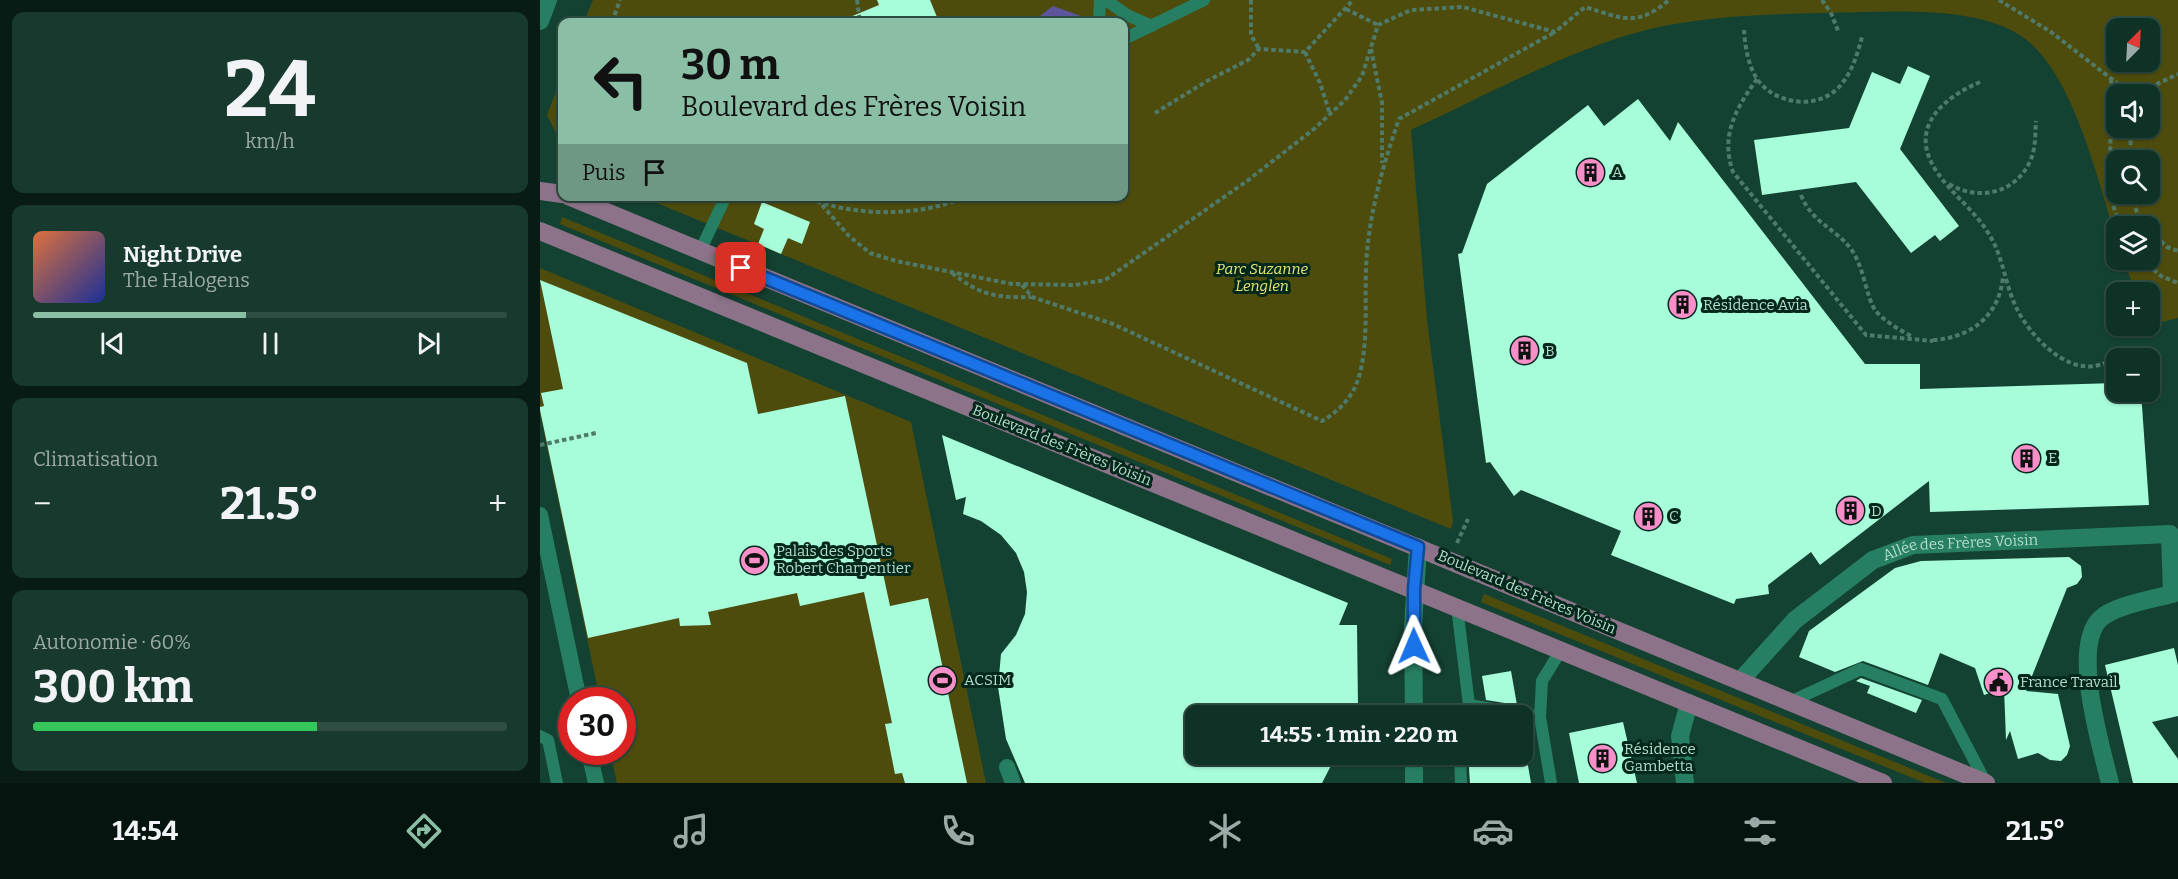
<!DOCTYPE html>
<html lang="fr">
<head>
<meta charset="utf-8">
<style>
  :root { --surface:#0f3226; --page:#183a2e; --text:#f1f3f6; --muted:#9baaa7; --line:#2f4d43; --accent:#8abfa5 }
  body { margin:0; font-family:Bitter,serif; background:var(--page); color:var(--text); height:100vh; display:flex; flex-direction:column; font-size:22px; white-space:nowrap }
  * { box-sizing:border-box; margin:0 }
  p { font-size:20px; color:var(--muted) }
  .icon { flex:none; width:33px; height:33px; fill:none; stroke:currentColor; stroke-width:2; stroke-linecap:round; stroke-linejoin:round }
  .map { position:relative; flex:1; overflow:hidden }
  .panel { display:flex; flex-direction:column; gap:12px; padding:12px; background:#081c15; width:540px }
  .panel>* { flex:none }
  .banner { position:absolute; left:18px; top:18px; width:570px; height:183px; border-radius:12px; box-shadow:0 2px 4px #0004,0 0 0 2px var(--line); background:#8abfa5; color:#111; overflow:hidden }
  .needle { width:39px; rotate:24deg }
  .buttons { position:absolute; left:1566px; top:18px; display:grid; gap:12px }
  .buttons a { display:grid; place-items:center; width:54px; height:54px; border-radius:12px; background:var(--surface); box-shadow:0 2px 4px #0004,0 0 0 2px var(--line); font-size:30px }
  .speed { position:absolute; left:18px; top:687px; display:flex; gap:12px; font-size:30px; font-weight:700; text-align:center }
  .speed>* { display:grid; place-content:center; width:78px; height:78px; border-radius:50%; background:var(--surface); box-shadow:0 2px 4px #0004,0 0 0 2px var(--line); line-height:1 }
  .speed .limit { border:9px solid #d22; background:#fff; color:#111 }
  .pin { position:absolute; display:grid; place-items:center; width:51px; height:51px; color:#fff; margin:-26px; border-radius:12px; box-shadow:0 3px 9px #0006 }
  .me { position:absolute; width:66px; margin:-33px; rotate:359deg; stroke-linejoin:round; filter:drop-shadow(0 0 4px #0008) }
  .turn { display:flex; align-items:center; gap:21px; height:126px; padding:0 24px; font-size:27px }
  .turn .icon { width:78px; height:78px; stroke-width:2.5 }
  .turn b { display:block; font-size:42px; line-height:51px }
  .then { display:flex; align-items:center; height:57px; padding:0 24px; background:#0003; gap:12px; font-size:22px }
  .big { font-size:45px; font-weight:700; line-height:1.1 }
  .panel .card { flex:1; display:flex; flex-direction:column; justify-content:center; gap:9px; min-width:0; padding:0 21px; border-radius:12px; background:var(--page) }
  .panel .dial { align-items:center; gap:0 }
  .dial b { font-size:78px; line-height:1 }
  .song { display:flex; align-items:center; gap:18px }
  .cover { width:72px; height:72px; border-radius:9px; background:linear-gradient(135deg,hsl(20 70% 55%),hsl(230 70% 35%)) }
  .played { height:6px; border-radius:3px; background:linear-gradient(90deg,var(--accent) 45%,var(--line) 45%) }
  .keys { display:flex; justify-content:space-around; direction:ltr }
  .heat { display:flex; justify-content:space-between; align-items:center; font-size:33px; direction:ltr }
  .charge { height:9px; border-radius:4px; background:linear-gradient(90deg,#34c759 60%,var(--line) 0) }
  .trip { position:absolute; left:645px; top:705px; width:348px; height:60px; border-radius:12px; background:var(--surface); box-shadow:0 2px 4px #0004,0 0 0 2px var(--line); font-weight:700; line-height:60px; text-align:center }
  .menu { display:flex; height:96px; justify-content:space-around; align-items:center; background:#06140f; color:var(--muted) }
  .menu .icon { width:42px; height:42px }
  .menu .active { color:var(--accent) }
  .menu b { font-size:27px; color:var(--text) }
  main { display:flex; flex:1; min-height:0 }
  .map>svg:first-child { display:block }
  .green { fill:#4e4c0d; fill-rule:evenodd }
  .water { fill:#5e569c }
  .building { fill:#a7fcda }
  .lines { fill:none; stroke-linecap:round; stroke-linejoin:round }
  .path { stroke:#4f7a6a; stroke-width:4; stroke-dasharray:4.5 3; stroke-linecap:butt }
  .service { stroke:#267f62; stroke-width:12 }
  .pedestrian { stroke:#267f62; stroke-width:16 }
  .minor { stroke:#267f62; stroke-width:18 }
  .secondary { stroke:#267f62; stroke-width:18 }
  .primary { stroke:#8d7389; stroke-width:18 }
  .route-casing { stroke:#114b97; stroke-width:15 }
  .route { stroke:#1a73e8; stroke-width:10 }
  .labels { text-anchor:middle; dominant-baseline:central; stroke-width:6; stroke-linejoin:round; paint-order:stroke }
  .poi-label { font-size:15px; fill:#b5dccb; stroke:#02271b; text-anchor:start }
  .park-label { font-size:15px; font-style:italic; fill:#eae772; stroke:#02271b }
  .street-label { font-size:15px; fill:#b5dccb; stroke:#02271b }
</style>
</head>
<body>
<main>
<section class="panel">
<div class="card dial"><b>24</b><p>km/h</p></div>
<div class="card">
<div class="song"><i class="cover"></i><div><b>Night Drive</b><p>The Halogens</p></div></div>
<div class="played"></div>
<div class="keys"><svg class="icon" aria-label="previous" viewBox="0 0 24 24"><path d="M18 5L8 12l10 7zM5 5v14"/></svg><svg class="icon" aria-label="pause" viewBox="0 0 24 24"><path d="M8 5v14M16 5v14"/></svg><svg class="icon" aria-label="next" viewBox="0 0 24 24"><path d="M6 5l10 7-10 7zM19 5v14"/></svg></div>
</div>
<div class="card"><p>Climatisation</p>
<div class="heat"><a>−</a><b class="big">21.5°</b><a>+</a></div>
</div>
<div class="card"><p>Autonomie · 60%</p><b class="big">300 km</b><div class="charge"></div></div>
</section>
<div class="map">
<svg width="1638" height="783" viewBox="0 0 1638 783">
  <rect width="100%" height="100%" fill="#144232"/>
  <path class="green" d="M53,0H1638V318L1610,325V292H1595L1584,260H1610V226H1576V237C1557,179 1534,75 1484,38C1445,9 1372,11 1325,12C1262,14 1199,13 1135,24C1048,38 952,93 871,130L887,320L913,521L911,529L102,197L584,196V22H44ZM1576,28H1610V62H1576ZM1576,94H1610V128H1576ZM1576,160H1610V194H1576Z
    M22,76V145L7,115Z
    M22,217L852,559L850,565L20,224Z
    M0,268L371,422L446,783H77L70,752H82V700H60L0,413Z
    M944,594L1406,783H1385L941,602Z"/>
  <path class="water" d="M513,6L541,16L543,22H497L500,16Z"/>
  <path class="building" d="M337,0H390L399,22H298L339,5Z
    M1368,66L1390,76L1360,149L1419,226L1400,241L1395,235L1371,253L1316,182L1222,195L1214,140L1309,128L1332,72L1360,84Z
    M1098,99L1130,141L1138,122L1325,364H1380V389L1576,383V392H1601L1609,505L1390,512L1389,481L1280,565L1271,552L1228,585L1229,594L1196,599L1194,604L1071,555L1081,531L981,490L974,496L950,462L946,463L918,254L922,253L947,184L1048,105L1064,126Z
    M222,202L270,222L262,244L248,238L241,254L218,244L224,229L214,224Z
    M0,280L207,363L218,414L305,396L350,606L388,598L427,783H365L362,773L355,774L345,724L352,723L324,592L260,606L257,593L168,612L171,625L140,626L139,618L48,638L0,410V407L4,406L1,393L23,389Z
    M402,435L808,603L799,625H817L818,707H786L784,716H656V754H797L782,783H485L466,739L458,687L461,654L476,635L485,614L487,592L484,572L476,553L461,535L441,521L423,514L426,497L416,500Z
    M1529,557L1541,566L1542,577L1537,584L1527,588L1486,691L1518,694L1530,746L1527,755L1521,761L1510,760L1498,753L1478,759L1470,731L1466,740L1464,688L1444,695L1435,668L1400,653L1388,685L1323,661L1295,672L1259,657L1269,631L1355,568L1381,561Z
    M1634,648L1638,665V716L1612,722L1638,759V783H1593L1565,665Z
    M971,671L977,705L946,700L942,676Z
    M1321,678L1382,700L1376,713L1327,693L1330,686L1316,681Z
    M1083,722L1097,783H1039L1029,733Z
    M928,754H986L991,783H930Z"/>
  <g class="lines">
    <path class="path" d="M317,0L320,22
      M711,0V35L719,49
      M1282,0L1291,13L1299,33
      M1459,0L1511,32L1591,94
      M806,9L838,25
      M72,22L80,0
      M1204,30C1205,46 1208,65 1217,79C1235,105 1278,110 1299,87C1312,73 1317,55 1322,37
      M831,49L842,103V163
      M765,52L780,83L790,114
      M1217,79C1196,108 1180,136 1193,172L1326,335L1393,341
      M1571,79L1570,196L1580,226
      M1440,82C1405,97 1368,126 1395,169C1410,193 1436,211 1450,236C1464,259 1465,286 1477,309C1489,334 1523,371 1554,366C1568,364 1579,356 1591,348
      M1596,94L1638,74
      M615,113L667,81L708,60L719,49L765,52L813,0
      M1590,160L1591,128
      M1409,184C1440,202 1477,193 1491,159C1496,147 1495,133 1496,121
      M1590,194L1597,212L1607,226
      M1261,195C1272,223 1294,227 1311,249C1324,267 1326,296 1335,310C1344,321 1361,331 1373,337
      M263,196C311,217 379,218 427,196
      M282,205L309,236L330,253L356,261L472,284L535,285L565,280L707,181L774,129L805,100L822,76L838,25L871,10L923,7L1015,32L1045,7C1082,18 1096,28 1129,0
      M1610,231L1627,247L1638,251
      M1602,260L1621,276L1638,283
      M412,273C440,295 456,298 491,297
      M482,285L492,297L573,324L782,421C796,413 809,401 816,385C831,348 823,292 827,252C831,207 844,162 859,119L1015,32
      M1393,340C1431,338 1460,315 1463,276
      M0,445L56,433
      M917,543L928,519"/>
    <path class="service" d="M566,0L587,15L612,26
      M559,22L560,0
      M584,39L664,0
      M160,251L186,196
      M917,607L929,705L1000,717L1002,681L1021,650
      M1250,702L1321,669L1402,699L1446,783
      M919,716L929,705
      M1000,717L1011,783
      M0,736L8,740L17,783
      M920,754L921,783"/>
    <path class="pedestrian" d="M0,515L39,700
      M49,752L56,783
      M467,767L473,783"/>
    <g class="minor">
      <path id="s1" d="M1200,681L1255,620L1333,560L1373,545L1630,534L1632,594"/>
      <path d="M874,716L873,626L878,547"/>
      <path d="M874,783V754"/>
      <path d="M1145,783L1140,736L1149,703"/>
      <path d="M1570,783C1561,746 1531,648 1560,619C1576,604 1617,599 1638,592"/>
    </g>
    <path class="secondary" d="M0,21L8,0"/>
    <path class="primary" d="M0,191L22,194
      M28,196L1446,783
      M0,231L1343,783"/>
  </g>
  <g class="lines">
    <defs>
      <path id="route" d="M201,268L878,547L874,589V646"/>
    </defs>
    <use href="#route" class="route-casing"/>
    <use href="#route" class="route"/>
  </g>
  <defs>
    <symbol id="building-disc" viewBox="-11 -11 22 22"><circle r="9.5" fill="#f98fc9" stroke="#02271b"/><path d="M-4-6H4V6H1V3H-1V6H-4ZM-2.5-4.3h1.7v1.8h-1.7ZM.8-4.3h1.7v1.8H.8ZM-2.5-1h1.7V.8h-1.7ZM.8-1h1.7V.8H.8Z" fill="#111"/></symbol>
    <symbol id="stadium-disc" viewBox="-11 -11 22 22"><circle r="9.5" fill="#f98fc9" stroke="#02271b"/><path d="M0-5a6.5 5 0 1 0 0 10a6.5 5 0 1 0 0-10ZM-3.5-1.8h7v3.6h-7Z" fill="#111"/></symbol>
    <symbol id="civic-disc" viewBox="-11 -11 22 22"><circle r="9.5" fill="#f98fc9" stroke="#02271b"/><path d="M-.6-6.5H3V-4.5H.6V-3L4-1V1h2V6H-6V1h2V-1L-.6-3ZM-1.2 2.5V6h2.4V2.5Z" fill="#111"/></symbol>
  </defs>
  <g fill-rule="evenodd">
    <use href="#building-disc" x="1034" y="156" width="33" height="33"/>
    <use href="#building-disc" x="1126" y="288" width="33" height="33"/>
    <use href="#building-disc" x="968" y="334" width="33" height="33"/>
    <use href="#building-disc" x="1470" y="442" width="33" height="33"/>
    <use href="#building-disc" x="1294" y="494" width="33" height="33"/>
    <use href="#building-disc" x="1092" y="500" width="33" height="33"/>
    <use href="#stadium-disc" x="198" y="544" width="33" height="33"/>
    <use href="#stadium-disc" x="386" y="664" width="33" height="33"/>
    <use href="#civic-disc" x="1442" y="666" width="33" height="33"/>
    <use href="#building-disc" x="1046" y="742" width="33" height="33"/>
  </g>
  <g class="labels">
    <g class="poi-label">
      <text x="1072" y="172">A</text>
      <text x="1163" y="305">Résidence Avia</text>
      <text x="1005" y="351">B</text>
      <text x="1508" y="458">E</text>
      <text x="1331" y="511">D</text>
      <text x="1129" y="516">C</text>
      <text x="236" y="551">Palais des Sports<tspan x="236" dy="17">Robert Charpentier</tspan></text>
      <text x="424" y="680">ACSIM</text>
      <text x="1480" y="682">France Travail</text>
      <text x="1084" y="749">Résidence<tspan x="1084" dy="17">Gambetta</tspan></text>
    </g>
    <g class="park-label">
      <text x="722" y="269">Parc Suzanne<tspan x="722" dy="17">Lenglen</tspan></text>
    </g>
    <g class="street-label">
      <text transform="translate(522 445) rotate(22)">Boulevard des Frères Voisin</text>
      <text stroke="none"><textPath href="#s1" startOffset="270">Allée des Frères Voisin</textPath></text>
      <text transform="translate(987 592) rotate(23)">Boulevard des Frères Voisin</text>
    </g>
  </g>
</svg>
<div class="buttons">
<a><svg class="needle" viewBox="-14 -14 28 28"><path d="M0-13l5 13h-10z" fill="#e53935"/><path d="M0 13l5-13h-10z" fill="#9baaa7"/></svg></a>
<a><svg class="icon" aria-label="sound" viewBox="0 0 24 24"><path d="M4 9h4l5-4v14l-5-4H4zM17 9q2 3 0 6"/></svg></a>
<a><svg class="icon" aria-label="search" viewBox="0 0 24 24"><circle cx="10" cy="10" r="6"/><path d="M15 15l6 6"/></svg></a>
<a><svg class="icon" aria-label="layers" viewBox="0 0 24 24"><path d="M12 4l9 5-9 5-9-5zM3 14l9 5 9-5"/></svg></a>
<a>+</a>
<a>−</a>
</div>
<div class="speed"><div class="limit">30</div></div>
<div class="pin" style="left:201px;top:268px;background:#d93025"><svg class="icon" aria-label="arrive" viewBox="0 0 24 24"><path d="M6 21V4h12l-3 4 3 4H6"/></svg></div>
<svg class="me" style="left:874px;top:646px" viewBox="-20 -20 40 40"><path d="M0-17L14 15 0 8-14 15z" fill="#1a73e8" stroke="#fff" stroke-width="4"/></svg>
<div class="trip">14:55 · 1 min · 220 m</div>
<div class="banner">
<div class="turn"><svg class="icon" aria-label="left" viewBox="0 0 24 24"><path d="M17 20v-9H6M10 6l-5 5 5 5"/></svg><div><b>30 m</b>Boulevard des Frères Voisin</div></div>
<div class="then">Puis<svg class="icon" aria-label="arrive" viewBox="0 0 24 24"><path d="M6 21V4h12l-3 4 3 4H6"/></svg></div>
</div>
</div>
</main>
<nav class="menu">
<b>14:54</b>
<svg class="icon active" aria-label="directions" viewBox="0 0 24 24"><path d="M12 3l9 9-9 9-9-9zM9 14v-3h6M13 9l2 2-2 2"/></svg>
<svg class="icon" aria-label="music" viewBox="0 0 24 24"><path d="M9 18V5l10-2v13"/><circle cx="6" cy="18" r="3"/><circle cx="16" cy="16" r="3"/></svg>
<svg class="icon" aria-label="phone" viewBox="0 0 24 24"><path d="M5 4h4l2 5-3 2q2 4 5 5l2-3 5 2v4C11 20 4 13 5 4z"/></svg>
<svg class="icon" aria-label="climate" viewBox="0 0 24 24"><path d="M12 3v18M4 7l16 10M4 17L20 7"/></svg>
<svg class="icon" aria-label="car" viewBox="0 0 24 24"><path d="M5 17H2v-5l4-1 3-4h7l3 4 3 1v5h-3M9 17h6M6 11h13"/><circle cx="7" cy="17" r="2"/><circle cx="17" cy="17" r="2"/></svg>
<svg class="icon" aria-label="filters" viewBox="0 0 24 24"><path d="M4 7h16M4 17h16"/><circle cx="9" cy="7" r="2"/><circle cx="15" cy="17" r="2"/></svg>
<b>21.5°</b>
</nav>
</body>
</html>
